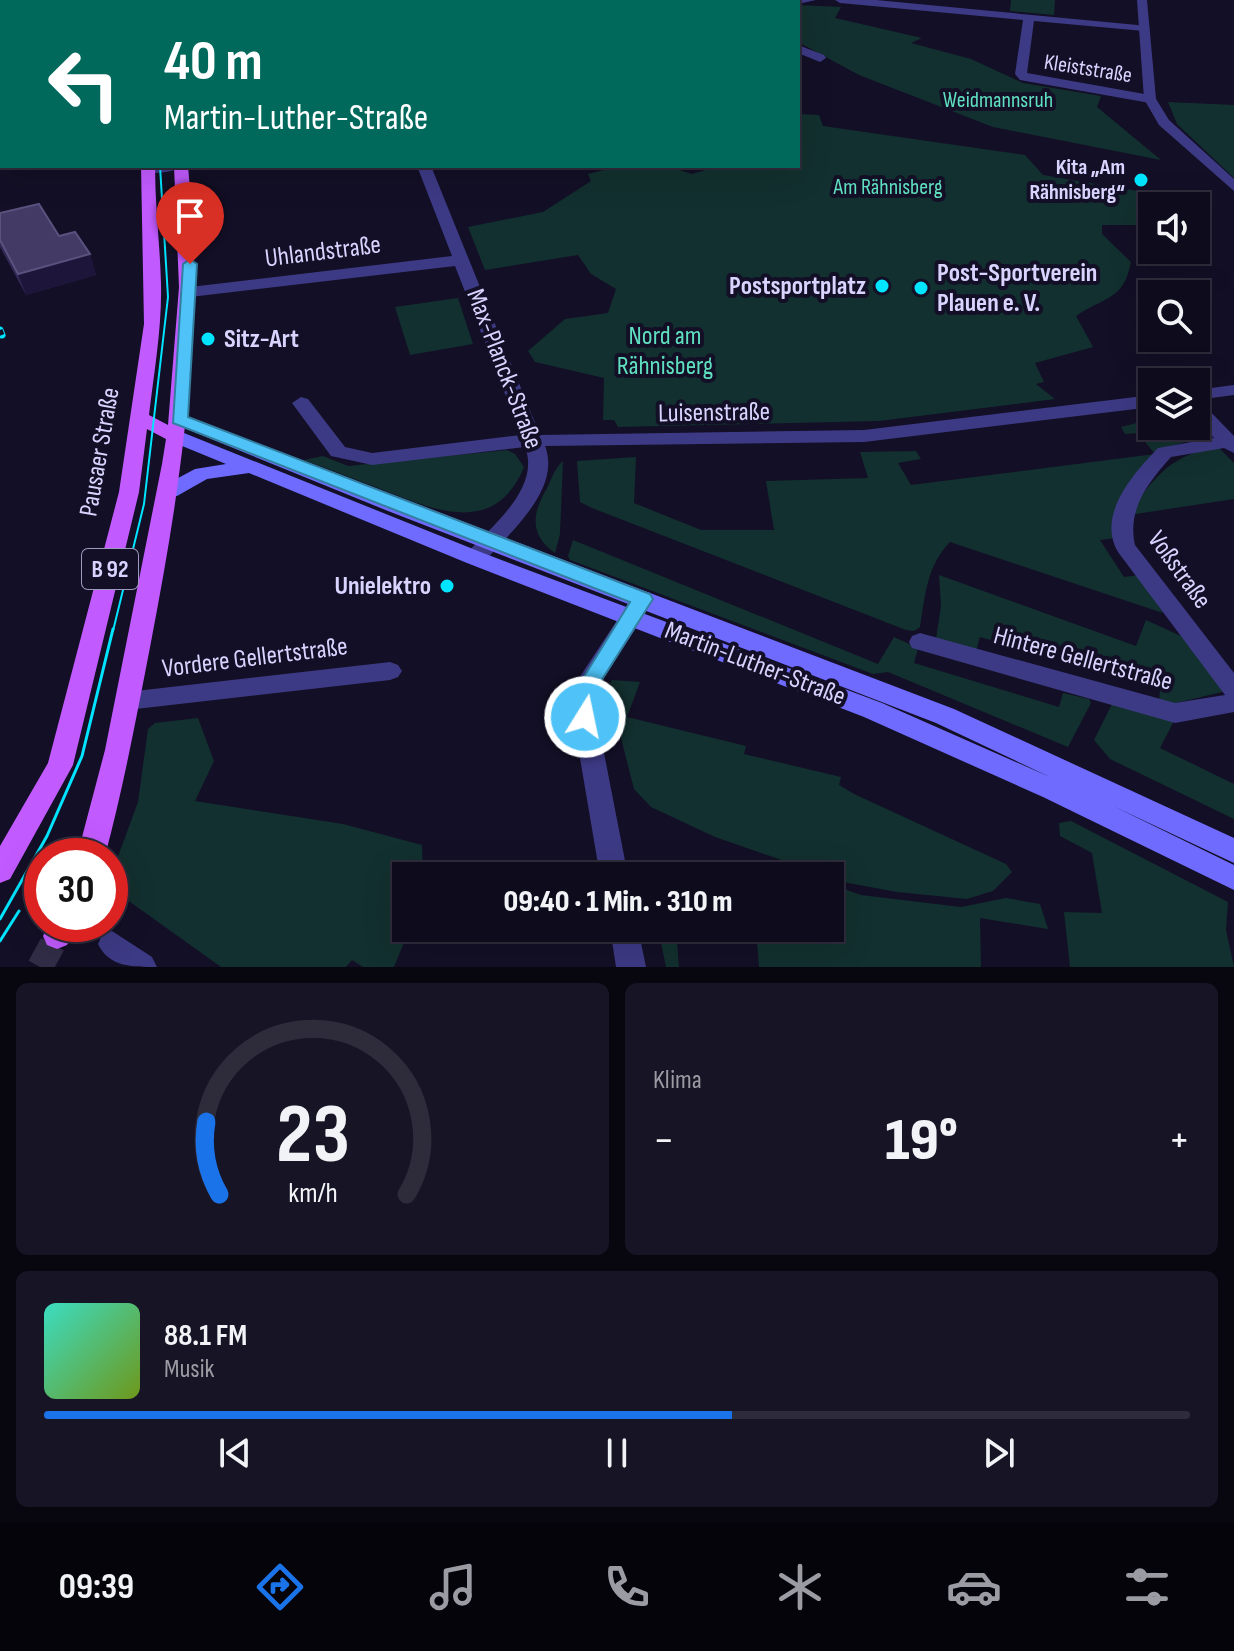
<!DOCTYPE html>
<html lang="de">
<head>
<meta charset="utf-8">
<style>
  :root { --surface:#0e0b1c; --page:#171425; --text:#f1f3f6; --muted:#9b9ba3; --line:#2e2b3b; --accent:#1a73e8 }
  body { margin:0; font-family:"Sofia Sans Condensed",sans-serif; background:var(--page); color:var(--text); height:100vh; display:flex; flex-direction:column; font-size:30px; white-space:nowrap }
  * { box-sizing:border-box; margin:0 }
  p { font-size:26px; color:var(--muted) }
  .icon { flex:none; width:44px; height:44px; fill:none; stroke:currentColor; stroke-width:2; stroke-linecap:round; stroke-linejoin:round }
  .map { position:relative; height:967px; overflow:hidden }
  .side { display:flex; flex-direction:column; gap:16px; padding:16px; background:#08060f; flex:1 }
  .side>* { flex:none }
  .top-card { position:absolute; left:0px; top:0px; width:800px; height:168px; box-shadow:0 8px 32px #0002,0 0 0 2px var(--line); background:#00695c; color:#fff; overflow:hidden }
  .buttons { position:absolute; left:1138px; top:192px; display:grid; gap:16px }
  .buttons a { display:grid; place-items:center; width:72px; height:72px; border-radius:0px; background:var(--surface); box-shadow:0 8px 32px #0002,0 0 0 2px var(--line); font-size:40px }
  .speed { position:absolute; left:24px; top:838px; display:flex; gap:16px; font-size:40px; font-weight:700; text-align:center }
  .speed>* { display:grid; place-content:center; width:104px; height:104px; border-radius:50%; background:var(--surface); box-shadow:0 8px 32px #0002,0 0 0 2px var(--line); line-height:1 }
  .speed .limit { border:12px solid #d22; background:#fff; color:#111 }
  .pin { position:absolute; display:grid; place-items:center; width:68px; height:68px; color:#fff; margin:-82px -34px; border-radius:50% 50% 50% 0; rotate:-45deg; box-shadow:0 0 8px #0007 }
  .pin .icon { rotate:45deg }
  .me { position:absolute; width:88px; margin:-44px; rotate:10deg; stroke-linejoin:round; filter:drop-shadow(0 0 6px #0008) }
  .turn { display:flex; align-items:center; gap:28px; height:168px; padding:0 32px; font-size:36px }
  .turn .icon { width:104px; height:104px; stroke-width:2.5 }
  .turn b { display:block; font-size:56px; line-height:68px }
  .big { font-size:60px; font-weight:800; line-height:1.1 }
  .side .card { flex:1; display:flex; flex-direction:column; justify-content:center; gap:12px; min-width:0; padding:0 28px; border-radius:12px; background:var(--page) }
  .side .dial { align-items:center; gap:0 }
  .dial svg { height:208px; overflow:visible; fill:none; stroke:var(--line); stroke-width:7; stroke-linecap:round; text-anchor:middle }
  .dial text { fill:var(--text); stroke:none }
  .song { display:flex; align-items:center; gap:24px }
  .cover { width:96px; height:96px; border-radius:12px; background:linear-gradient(135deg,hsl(170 70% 55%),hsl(80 70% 35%)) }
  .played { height:8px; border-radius:4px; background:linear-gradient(90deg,var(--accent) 60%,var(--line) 60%) }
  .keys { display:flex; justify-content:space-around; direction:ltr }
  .heat { display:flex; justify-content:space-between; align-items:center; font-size:44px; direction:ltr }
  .side .tiles { flex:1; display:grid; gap:16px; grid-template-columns:1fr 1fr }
  .card:last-child { grid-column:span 2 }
  .trip { position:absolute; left:392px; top:862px; width:452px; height:80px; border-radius:0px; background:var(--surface); box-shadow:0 8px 32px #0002,0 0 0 2px var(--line); font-weight:800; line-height:80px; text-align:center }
  .menu { display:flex; height:128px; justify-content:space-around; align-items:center; background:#06040b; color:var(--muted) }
  .menu .icon { width:56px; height:56px }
  .menu .selected { color:var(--accent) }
  .menu b { font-size:36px; color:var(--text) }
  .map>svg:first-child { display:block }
  .green { fill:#12302f }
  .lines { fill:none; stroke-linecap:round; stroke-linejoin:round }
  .primary-tunnel { stroke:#312d47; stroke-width:26; stroke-dasharray:26 13; stroke-linecap:butt }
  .pedestrian { fill:#3d3a85; fill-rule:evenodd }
  .minor { fill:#3d3a85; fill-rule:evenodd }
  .tertiary { fill:#3d3a85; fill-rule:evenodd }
  .secondary { fill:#6f6bff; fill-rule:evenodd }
  .primary { fill:#c25bff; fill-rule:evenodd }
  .tram-far1 { stroke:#00e5ff; stroke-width:2 }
  .tram { stroke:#00e5ff; stroke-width:3 }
  .rail-casing { stroke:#00e5ff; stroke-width:7 }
  .rail { stroke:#130f26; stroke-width:5; stroke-dasharray:14; stroke-linecap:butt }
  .wall { fill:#312854 }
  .shaded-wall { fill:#1d163a }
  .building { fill:#433a66; stroke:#5a527e; stroke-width:2 }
  .route { fill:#4fc3f7; stroke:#337fa1; stroke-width:2 }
  .poi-dot { fill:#00e5ff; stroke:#130f26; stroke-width:3 }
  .labels { text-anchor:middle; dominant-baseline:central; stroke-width:8; stroke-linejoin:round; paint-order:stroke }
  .far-street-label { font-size:22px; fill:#d9d4ff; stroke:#130f26 }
  .far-park-label { font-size:22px; fill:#5fe0c0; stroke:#130f26 }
  .far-poi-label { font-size:22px; font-weight:bold; fill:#d9d4ff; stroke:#130f26; text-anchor:end }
  .shield { fill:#130f26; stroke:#9e99be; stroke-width:2 }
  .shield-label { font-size:24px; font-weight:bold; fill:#d9d4ff }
  .street-label { font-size:26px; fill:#d9d4ff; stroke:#130f26 }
  .poi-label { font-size:26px; font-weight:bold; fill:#d9d4ff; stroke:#130f26; text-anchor:start }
  .park-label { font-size:26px; fill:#5fe0c0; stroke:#130f26 }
</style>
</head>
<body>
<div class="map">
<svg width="1234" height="967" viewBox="0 0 1234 967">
  <rect width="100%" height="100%" fill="#130f26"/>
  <path class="green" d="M1011,0H1055L1054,15L1010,11Z
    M798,5L841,7L835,18L922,38L911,43L971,59L1023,83L1101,96L1097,107L1161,160L993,127L859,75L798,42Z
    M1168,102L1234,105V178L1177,124Z
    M798,114L819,115L823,126L1025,155L1043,175L1179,198L1174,206H1152V225H1102V234L1131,262C1124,301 1103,297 1076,316L1093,347L1035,363L1044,382L1036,384L1055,399L879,421L618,427L614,420H603L604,378L535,362L528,351L565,319L608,313L616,289L591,274L578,255L485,270L468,227L543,212L591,181L588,174L620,166H667L692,174L719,166H798Z
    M458,298L473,344L410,355L395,307Z
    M1152,419V426L1196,424L1207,436L1164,448L1116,538L1100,540L1124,577L1140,575L1163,613L950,542C927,565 925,596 920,627L914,631L906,630L592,508L580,502L577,461L636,457L634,503L701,530H774L766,481L868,478L860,452L916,451L921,459L898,463L911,485L1155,454L1138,433L1125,434L1121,427Z
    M1218,447L1234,463V499L1129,515C1153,477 1172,454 1218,447Z
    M507,450L515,454L524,467C496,535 438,512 386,491C359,481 332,470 304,460L323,456L348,466Z
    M563,461L560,534L555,553C529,535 532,513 547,488C552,478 554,469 563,461Z
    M573,540L878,664L894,637L918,648L914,663L1059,707L1063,693L1089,699L1091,703L1068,747L888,672L873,674L570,560L568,556Z
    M939,575L1136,646L1146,620L1181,636L1222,686V692L1172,704L1159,703L1160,688L980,637L976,651L936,639L941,606Z
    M612,680L640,682L627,717L746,746L744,754L841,777L839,785L854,794L1006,864L1012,872L993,891L967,899L897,892L848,883L715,837L651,807L634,789L608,687Z
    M1112,704L1175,719L1160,748L1234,784V819L1110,759L1094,740Z
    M198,718L214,761L195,801L343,824L422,845L423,876H406V928H410L394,967H363L352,960L346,967H221L119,894L110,878L138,802L148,729L155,723Z
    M1071,821L1228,902L1226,930L1234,967H1070L1064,912L1102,913L1092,853L1060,836L1059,823Z
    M830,884L861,895L961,907L1006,898L1040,904L1048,929L980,918L981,967H759L756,928H830Z
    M658,928H676L679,967H666Z"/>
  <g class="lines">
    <path class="primary-tunnel" d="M40,967L57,936"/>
    <path class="pedestrian" d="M669,0H677L679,2H671Z"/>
    <path class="minor" d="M342,0H352L353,2H343Z
      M505,0H515L516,2H506Z
      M724,0H816L798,4Z
      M835,0H876L1148,26L1150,28L1144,31L1034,21L1027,73L1150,95L1156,99L1150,103L1020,80L1015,74L1023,20L840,3Z
      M798,45L824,55L826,58L820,62L798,53Z
      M143,166H182C174,173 154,174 143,172Z
      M417,166H431L540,435L864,430L1152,395V407L864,442L545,446C562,490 508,534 483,563H467L464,558L467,553C492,526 541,488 525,447L372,465L331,456L292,403L301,397L308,399L345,447L372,453L521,435L455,266L190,297L182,292L190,287L452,256Z
      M1234,385V395L1196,400V390Z
      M1196,402L1203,404L1234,436V453L1224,448L1171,457C1148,483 1127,509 1135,545L1234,673V712L1175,723L912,648L909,642L912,636L920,633L1175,703L1225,695L1118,552C1096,515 1134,473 1158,448L1214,438L1196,419Z
      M643,591L651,593L654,599L604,678L597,693V717L628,876H600L573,717V693L581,675L635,593Z
      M390,662L398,665L402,671L398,677L390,680L127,710L118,708L115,701L118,694L127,692Z
      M610,928H638L646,967H616Z
      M112,931L152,957L157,967C132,967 109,967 98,944L102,935Z"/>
    <path class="tertiary" d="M1137,0H1147L1156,99L1169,120L1234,179V191L1159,125L1144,99Z"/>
    <path class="secondary" d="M179,413L954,709L1234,838V863L1113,806L1234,865V890L1043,797L864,717L467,563L249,473L207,479L177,496H163L160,491L163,486L195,469L226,464L170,441L167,437L170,433H184L483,553L882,703L1050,777L936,723L388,511L172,423L170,419Z"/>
    <path class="primary" d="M141,166H155C155,206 160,245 161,284C162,328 154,372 149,415L168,425L179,287L174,166H188C204,331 182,480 151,642C137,714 124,785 105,856H77L105,750L162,464L166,439L147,429L139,492L73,765L10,879L0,883V846L48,763L119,492L144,324Z
      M49,924H78L67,945L57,949L47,945L43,936Z"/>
    <path class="tram-far1" d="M113,631L144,504L168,297L160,166"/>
    <path class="tram" d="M0,919L47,836L82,756L113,629
      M0,941L19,911"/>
    <defs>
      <path id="rail" d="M0,330L2,335"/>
    </defs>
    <use href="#rail" class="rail-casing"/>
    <use href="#rail" class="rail"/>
  </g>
  <path class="wall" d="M0,213L59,236L90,254L96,275L26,295L0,247Z"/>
  <path class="shaded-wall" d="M101,0H112V2H100Z
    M90,254L96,275L26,295L18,274Z"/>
  <path class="building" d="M67,0H101L100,2H66Z
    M39,204L59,236L75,232L90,254L18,274L0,240V213Z"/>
  <path class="route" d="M190,259L197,264L188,417L650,594L653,599L603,678L596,693L593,723H577L574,693L630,602L173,423L183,264Z"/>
  <g class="poi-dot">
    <circle cx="1141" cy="180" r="8"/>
    <circle cx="882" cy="286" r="8"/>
    <circle cx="921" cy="288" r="8"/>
    <circle cx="208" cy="339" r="8"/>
    <circle cx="447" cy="586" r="8"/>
  </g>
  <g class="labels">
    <g class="far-street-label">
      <text transform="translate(1088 69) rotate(9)">Kleiststraße</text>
    </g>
    <g class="far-park-label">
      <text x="998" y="100">Weidmannsruh</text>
      <text x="888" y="187">Am Rähnisberg</text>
    </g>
    <g class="far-poi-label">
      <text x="1125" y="167">Kita „Am<tspan x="1125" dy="25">Rähnisberg“</tspan></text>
    </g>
    <rect class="shield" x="82" y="549" width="56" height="40" rx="6"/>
    <g class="shield-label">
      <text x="110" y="569">B 92</text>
    </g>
    <g class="street-label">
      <text transform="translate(323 252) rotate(-7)">Uhlandstraße</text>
      <text transform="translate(504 369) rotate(69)">Max-Planck-Straße</text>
      <text transform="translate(714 413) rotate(-1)">Luisenstraße</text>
      <text transform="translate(100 452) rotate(-80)">Pausaer Straße</text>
      <text transform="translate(1179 570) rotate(54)">Voßstraße</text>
      <text transform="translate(255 658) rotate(-7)">Vordere Gellertstraße</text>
      <text transform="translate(1083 659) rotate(15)">Hintere Gellertstraße</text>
      <text transform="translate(755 664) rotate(21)">Martin-Luther-Straße</text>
    </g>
    <g class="poi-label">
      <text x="937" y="273">Post-Sportverein<tspan x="937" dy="30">Plauen e. V.</tspan></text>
      <text x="866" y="286" text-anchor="end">Postsportplatz</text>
      <text x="224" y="339">Sitz-Art</text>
      <text x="431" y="586" text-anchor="end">Unielektro</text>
    </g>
    <g class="park-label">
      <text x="665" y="336">Nord am<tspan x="665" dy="30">Rähnisberg</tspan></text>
    </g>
  </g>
</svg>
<div class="buttons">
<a><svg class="icon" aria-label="sound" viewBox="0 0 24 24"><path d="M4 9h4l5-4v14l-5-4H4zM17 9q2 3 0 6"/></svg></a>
<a><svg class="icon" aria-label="search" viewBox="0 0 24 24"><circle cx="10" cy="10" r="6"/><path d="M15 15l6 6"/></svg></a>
<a><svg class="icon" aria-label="layers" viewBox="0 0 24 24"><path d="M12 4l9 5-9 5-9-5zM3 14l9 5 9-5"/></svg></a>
</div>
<div class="speed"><div class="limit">30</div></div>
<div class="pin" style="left:190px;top:264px;background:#d93025"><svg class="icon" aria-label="arrive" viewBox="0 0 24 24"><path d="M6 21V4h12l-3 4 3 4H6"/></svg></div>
<svg class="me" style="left:585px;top:717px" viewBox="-20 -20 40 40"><circle r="17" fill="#4fc3f7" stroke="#fff" stroke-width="3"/><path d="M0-11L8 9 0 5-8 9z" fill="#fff"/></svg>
<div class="trip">09:40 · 1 Min. · 310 m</div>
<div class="top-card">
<div class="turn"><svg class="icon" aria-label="left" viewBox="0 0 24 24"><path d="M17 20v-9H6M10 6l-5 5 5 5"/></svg><div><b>40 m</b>Martin-Luther-Straße</div></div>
</div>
</div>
<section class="side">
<div class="tiles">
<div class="card dial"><svg viewBox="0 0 100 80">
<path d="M14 69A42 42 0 1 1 86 69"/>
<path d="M14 69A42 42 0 0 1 9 41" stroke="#1a73e8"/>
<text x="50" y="56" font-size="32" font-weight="700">23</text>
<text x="50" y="72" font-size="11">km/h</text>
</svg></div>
<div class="card"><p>Klima</p>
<div class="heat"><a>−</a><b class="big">19°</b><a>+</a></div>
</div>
<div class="card">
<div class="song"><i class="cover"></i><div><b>88.1 FM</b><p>Musik</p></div></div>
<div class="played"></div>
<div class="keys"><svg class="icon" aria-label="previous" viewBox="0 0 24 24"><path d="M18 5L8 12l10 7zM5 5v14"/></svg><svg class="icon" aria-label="pause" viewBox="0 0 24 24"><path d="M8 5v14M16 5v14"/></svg><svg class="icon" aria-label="next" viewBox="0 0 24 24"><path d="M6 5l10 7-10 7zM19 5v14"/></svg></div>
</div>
</div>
</section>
<nav class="menu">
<b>09:39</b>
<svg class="icon selected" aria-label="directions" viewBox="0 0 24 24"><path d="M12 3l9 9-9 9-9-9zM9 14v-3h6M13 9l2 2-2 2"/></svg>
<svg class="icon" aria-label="music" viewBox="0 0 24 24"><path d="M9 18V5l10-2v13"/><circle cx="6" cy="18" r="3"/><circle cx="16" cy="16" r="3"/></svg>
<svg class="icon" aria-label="phone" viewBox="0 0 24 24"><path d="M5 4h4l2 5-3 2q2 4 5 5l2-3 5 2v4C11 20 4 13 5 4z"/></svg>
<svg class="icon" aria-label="climate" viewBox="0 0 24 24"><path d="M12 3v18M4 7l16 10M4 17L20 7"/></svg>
<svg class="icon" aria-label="car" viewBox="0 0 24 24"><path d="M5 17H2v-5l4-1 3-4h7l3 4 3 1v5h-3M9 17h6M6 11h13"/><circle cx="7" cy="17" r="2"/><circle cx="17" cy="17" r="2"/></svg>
<svg class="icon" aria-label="filters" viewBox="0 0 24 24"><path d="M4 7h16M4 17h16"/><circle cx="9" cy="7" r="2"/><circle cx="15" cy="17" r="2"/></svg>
</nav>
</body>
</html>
